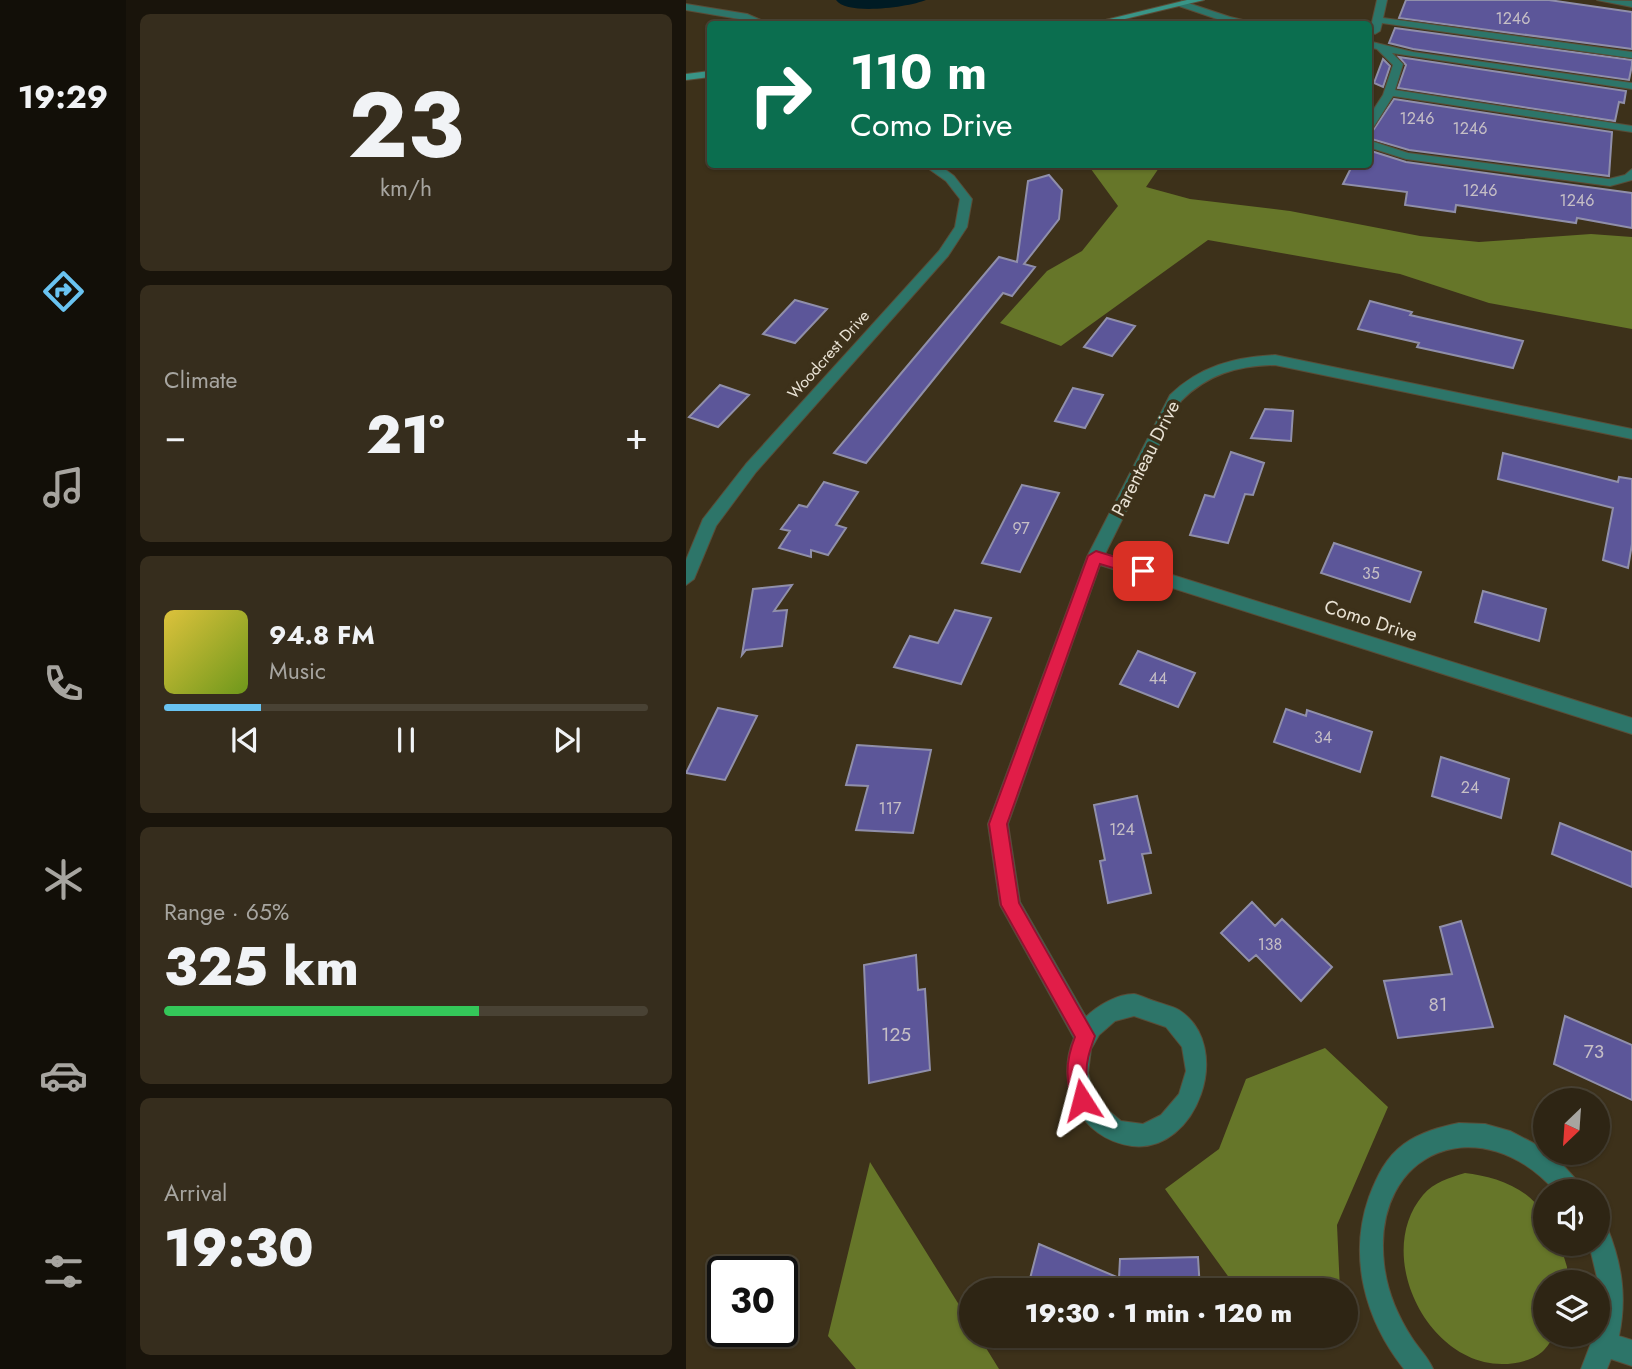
<!DOCTYPE html>
<meta charset="utf-8">
<style>
:root{--surface:#2e2514;--page:#362d1d;--text:#f1f3f6;--muted:#a7a5a0;--line:#494234;--accent:#69c3f1}
body{margin:0;font-family:Jost,sans-serif;background:var(--page);color:var(--text);height:100vh;display:flex;flex-direction:column;font-size:26px;white-space:nowrap}
*{box-sizing:border-box;margin:0}
p{font-size:23px;color:var(--muted)}
.icon{flex:none;width:38px;height:38px;fill:none;stroke:currentColor;stroke-width:2;stroke-linecap:round;stroke-linejoin:round}
.map{position:relative;flex:1;overflow:hidden}
.details{display:flex;flex-direction:column;gap:14px;padding:14px;background:#19140b;width:560px}
.details>*{flex:none}
.hud{position:absolute;left:21px;top:21px;width:665px;height:147px;border-radius:7px;box-shadow:0 2px 5px #0004,0 0 0 2px var(--line);background:#0b6e4f;color:#fff;overflow:hidden}
.needle{width:46px;rotate:205deg}
.tools{position:absolute;left:847px;top:1088px;display:grid;gap:14px}
.tools a{display:grid;place-items:center;width:77px;height:77px;border-radius:50%;background:var(--surface);box-shadow:0 2px 5px #0004,0 0 0 2px var(--line);font-size:35px}
.speed{position:absolute;left:21px;top:1256px;display:flex;gap:14px;font-size:35px;font-weight:700;text-align:center}
.speed>*{display:grid;place-content:center;width:91px;height:91px;border-radius:50%;background:var(--surface);box-shadow:0 2px 5px #0004,0 0 0 2px var(--line);line-height:1}
.speed .limit{border:4px solid #111;border-radius:10px;background:#fff;color:#111}
.pin{position:absolute;display:grid;place-items:center;width:60px;height:60px;color:#fff;margin:-30px;border-radius:14px;box-shadow:0 4px 10px #0006}
.me{position:absolute;width:77px;margin:-38px;rotate:351deg;stroke-linejoin:round;filter:drop-shadow(0 0 5px #0008)}
.turn{display:flex;align-items:center;gap:24px;height:147px;padding:0 28px;font-size:32px}
.turn .icon{width:91px;height:91px;stroke-width:2.5}
.turn b{display:block;font-size:49px;line-height:60px}
.big{font-size:52px;font-weight:800;line-height:1.1}
.details .tile{flex:1;display:flex;flex-direction:column;justify-content:center;gap:10px;min-width:0;padding:0 24px;border-radius:10px;background:var(--page)}
.details .dial{align-items:center;gap:0}
.dial b{font-size:91px;line-height:1}
.song{display:flex;align-items:center;gap:21px}
.cover{width:84px;height:84px;border-radius:10px;background:linear-gradient(135deg,hsl(50 70% 55%),hsl(80 70% 35%))}
.played{height:7px;border-radius:4px;background:linear-gradient(90deg,var(--accent) 20%,var(--line) 20%)}
.keys{display:flex;justify-content:space-around;direction:ltr}
.heat{display:flex;justify-content:space-between;align-items:center;font-size:38px;direction:ltr}
.charge{height:10px;border-radius:5px;background:linear-gradient(90deg,#34c759 65%,var(--line) 0)}
.trip{position:absolute;left:273px;top:1278px;width:399px;height:70px;border-radius:35px;background:var(--surface);box-shadow:0 2px 5px #0004,0 0 0 2px var(--line);font-weight:800;line-height:70px;text-align:center}
main{display:flex;flex:1;min-height:0}
.tabs{display:flex;flex-direction:column;width:126px;justify-content:space-around;align-items:center;background:#120f08;color:var(--muted)}
.tabs .icon{width:49px;height:49px}
.tabs .on{color:var(--accent)}
.tabs b{font-size:32px;color:var(--text)}
.map>svg:first-child{display:block}
.forest{fill:#667629}
.water{fill:#001b24}
.building{fill:#5c5699;stroke:#908faa;stroke-width:2}
.lines{fill:none;stroke-linecap:round;stroke-linejoin:round}
.lane-casing{stroke:#594d38;stroke-width:2}
.street-casing{stroke:#594d38;stroke-width:2}
.secondary-casing{stroke:#594d38;stroke-width:2}
.lane{fill:#2d7569;fill-rule:evenodd}
.street{fill:#2d7569;fill-rule:evenodd}
.secondary{fill:#399587;fill-rule:evenodd}
.route{fill:#e11d48;stroke:#92132f;stroke-width:2}
.labels{text-anchor:middle;stroke-width:7;stroke-linejoin:round;paint-order:stroke}
.number-label{font-size:16px;fill:#c6bfc5}
.far-street-label{font-size:16px;fill:#e9e2d4;stroke:#3d311a}
.street-label{font-size:19px;fill:#e9e2d4;stroke:#3d311a}
.near-number-label{font-size:19px;fill:#c6bfc5}
</style>
<main>
<nav class="tabs">
<b>19:29</b>
<svg class="icon on" aria-label="directions" viewBox="0 0 24 24"><path d="M12 3l9 9-9 9-9-9zM9 14v-3h6M13 9l2 2-2 2"/></svg>
<svg class="icon" aria-label="music" viewBox="0 0 24 24"><path d="M9 18V5l10-2v13"/><circle cx="6" cy="18" r="3"/><circle cx="16" cy="16" r="3"/></svg>
<svg class="icon" aria-label="phone" viewBox="0 0 24 24"><path d="M5 4h4l2 5-3 2q2 4 5 5l2-3 5 2v4C11 20 4 13 5 4z"/></svg>
<svg class="icon" aria-label="climate" viewBox="0 0 24 24"><path d="M12 3v18M4 7l16 10M4 17L20 7"/></svg>
<svg class="icon" aria-label="car" viewBox="0 0 24 24"><path d="M5 17H2v-5l4-1 3-4h7l3 4 3 1v5h-3M9 17h6M6 11h13"/><circle cx="7" cy="17" r="2"/><circle cx="17" cy="17" r="2"/></svg>
<svg class="icon" aria-label="filters" viewBox="0 0 24 24"><path d="M4 7h16M4 17h16"/><circle cx="9" cy="7" r="2"/><circle cx="15" cy="17" r="2"/></svg>
</nav>
<section class="details">
<div class="tile dial"><b>23</b><p>km/h</p></div>
<div class="tile"><p>Climate</p>
<div class="heat"><a>−</a><b class="big">21°</b><a>+</a></div>
</div>
<div class="tile">
<div class="song"><i class="cover"></i><div><b>94.8 FM</b><p>Music</p></div></div>
<div class="played"></div>
<div class="keys"><svg class="icon" aria-label="previous" viewBox="0 0 24 24"><path d="M18 5L8 12l10 7zM5 5v14"/></svg><svg class="icon" aria-label="pause" viewBox="0 0 24 24"><path d="M8 5v14M16 5v14"/></svg><svg class="icon" aria-label="next" viewBox="0 0 24 24"><path d="M6 5l10 7-10 7zM19 5v14"/></svg></div>
</div>
<div class="tile"><p>Range · 65%</p><b class="big">325 km</b><div class="charge"></div></div>
<div class="tile"><p>Arrival</p><b class="big">19:30</b></div>
</section>
<div class="map">
<svg width="946" height="1369" viewBox="0 0 946 1369">
<rect width="100%" height="100%" fill="#3d311a"/>
<path class="forest" d="M402,165H475L460,187L504,199L604,211L734,236L793,242L905,234L946,237V329L803,303L714,274L522,240L375,346L314,323L361,271L396,251L432,206Z
M639,1048L702,1107L651,1225L654,1290H552L479,1189L533,1149L560,1079Z
M184,1162L285,1324V1335H292L313,1369H170L142,1336Z
M779,1173C807,1176 846,1188 858,1217C861,1224 859,1236 859,1244H874L881,1267L882,1283H859V1335H869C865,1340 861,1348 856,1352C845,1361 829,1364 816,1364C741,1364 687,1254 737,1195C748,1182 763,1178 779,1173Z"/>
<path class="water" d="M150,0H240C223,7 161,16 150,0Z"/>
<path class="building" d="M720,0H863L946,12V49L713,18Z
M709,28L946,60V65L943,80L727,49L703,43Z
M713,57L940,91L938,103L933,102L929,121L712,88L720,65Z
M697,59L704,66L697,87L688,83Z
M708,99L926,132L923,176L723,150L682,138Z
M682,150L720,162L946,193V228L891,218L890,223L770,205L769,212L719,205L721,192L657,184L667,164H682Z
M363,175L376,190L373,219L338,264L349,267L326,296L317,293L180,463L148,453L313,257L331,262L342,181Z
M109,300L141,309L109,343L77,334Z
M684,301L726,312L724,315L837,341L827,368L731,347L733,343L672,329Z
M421,318L449,326L426,356L398,347Z
M34,385L63,395L32,427L3,417Z
M387,388L417,395L399,428L369,421Z
M579,409L607,411L605,441L565,438Z
M545,452L578,463L567,495L559,494L542,543L504,535L519,495L528,497Z
M817,453L932,482L933,477L946,479V544L942,568L917,560L927,508L812,479Z
M138,482L172,492L150,525L160,528L142,555L125,550V557L93,548L104,531L95,529L113,505L121,507Z
M336,485L373,493L334,572L296,563Z
M648,543L735,572L724,602L635,573Z
M106,585L88,611L101,610L96,646L60,650L56,655L67,589Z
M797,591L860,609L853,641L789,622Z
M269,610L305,618L275,684L208,667L224,636L252,643Z
M452,651L509,673L492,707L434,684Z
M32,708L71,716L39,780L0,773Z
M600,709L620,716L621,710L686,732L674,772L588,742Z
M171,745L245,750L227,833L170,830L182,786L160,785Z
M755,757L823,779L815,818L746,796Z
M451,796L465,853L456,854L465,893L422,903L414,861L419,860L408,805Z
M874,823L946,852V887L866,854Z
M566,902L589,926L596,919L646,967L615,1001L570,955L563,961L535,933Z
M775,921L807,1027L712,1038L698,981L766,974L754,927Z
M230,955L232,990L239,989L244,1070L183,1083L178,965Z
M879,1016L946,1045V1100L868,1064Z
M353,1244L433,1278L434,1259L512,1257L514,1290H341Z"/>
<g class="lines">
<defs>
<path id="lane" d="M691,0H701L697,18L946,52V58L696,23L694,31L689,34L684,31Z
M911,0L946,1V7Z
M544,17L574,24L541,22L539,20Z
M682,41L727,52L946,83V89L706,53L717,64L709,90L946,126V132L707,96L687,128L682,131V118L697,95L707,65L691,49L682,47Z
M682,140L722,153L923,179L939,175L946,169V180L924,186L720,159L682,147Z"/>
<path id="street" d="M496,1L544,17L549,24H540L537,21L493,6L491,4Z
M0,4L61,14L84,24H72L59,20L0,10Z
M236,164H252L268,176L286,199L281,227L262,256L70,472L30,526L8,579L0,585V560L17,519L60,464L253,251L269,227L274,199L260,181Z
M589,355L946,429V439L589,365C551,366 522,374 495,401L419,554L946,718V734L414,565L322,824L334,902L400,1017C411,1006 431,994 448,994C454,995 462,999 468,1001C476,1004 486,1006 493,1010C549,1046 511,1154 446,1146C394,1139 368,1085 388,1038L314,905L302,824L401,557L484,395C514,366 548,357 589,355ZM448,1016L480,1027L496,1047L500,1071L493,1094L475,1115L457,1124L435,1121L409,1099L402,1073L405,1049L413,1035L429,1021Z
M773,1123L799,1124L824,1131L855,1147L859,1153L876,1164L894,1184L898,1192H870C797,1108 685,1148 698,1264C701,1291 711,1315 726,1338C733,1349 742,1357 747,1369H718C679,1320 662,1257 683,1197C691,1176 700,1157 718,1144C735,1132 754,1127 773,1123Z
M912,1224L921,1227C936,1264 941,1297 933,1336L946,1340V1366L925,1359L921,1369H895L908,1335H912L913,1286L903,1244H912Z"/>
<path id="secondary" d="M501,0H518L418,24H403Z
M24,71V77L0,80V74Z"/>
</defs>
<use href="#lane" class="lane-casing"/>
<use href="#street" class="street-casing"/>
<use href="#secondary" class="secondary-casing"/>
<use href="#lane" class="lane"/>
<use href="#street" class="street"/>
<use href="#secondary" class="secondary"/>
</g>
<path class="route" d="M410,551L462,567L464,571L457,577L414,564L321,824L333,903L409,1036C404,1050 399,1063 401,1078C402,1089 408,1096 403,1107L396,1110L389,1107C379,1082 379,1062 389,1037L315,905L303,824L402,556Z"/>
<g class="labels">
<g class="number-label">
<text x="827" y="24">1246</text>
<text x="731" y="124">1246</text>
<text x="784" y="134">1246</text>
<text x="794" y="196">1246</text>
<text x="891" y="206">1246</text>
<text x="335" y="534">97</text>
<text x="685" y="579">35</text>
<text x="472" y="684">44</text>
<text x="637" y="743">34</text>
<text x="784" y="793">24</text>
<text x="204" y="814">117</text>
<text x="436" y="835">124</text>
<text x="584" y="950">138</text>
</g>
<g class="far-street-label">
<text transform="translate(142 354) rotate(-48)" y="6">Woodcrest Drive</text>
</g>
<g class="street-label">
<text transform="translate(459 458) rotate(-63)" y="7">Parenteau Drive</text>
<text transform="translate(685 620) rotate(18)" y="7">Como Drive</text>
</g>
<g class="near-number-label">
<text x="752" y="1011">81</text>
<text x="210" y="1041">125</text>
<text x="908" y="1058">73</text>
</g>
</g>
</svg>
<div class="tools">
<a><svg class="needle" viewBox="-14 -14 28 28"><path d="M0-13l5 13h-10z" fill="#e53935"/><path d="M0 13l5-13h-10z" fill="#a7a5a0"/></svg></a>
<a><svg class="icon" aria-label="sound" viewBox="0 0 24 24"><path d="M4 9h4l5-4v14l-5-4H4zM17 9q2 3 0 6"/></svg></a>
<a><svg class="icon" aria-label="layers" viewBox="0 0 24 24"><path d="M12 4l9 5-9 5-9-5zM3 14l9 5 9-5"/></svg></a>
</div>
<div class="speed"><div class="limit">30</div></div>
<div class="pin" style="left:457px;top:571px;background:#d93025"><svg class="icon" aria-label="arrive" viewBox="0 0 24 24"><path d="M6 21V4h12l-3 4 3 4H6"/></svg></div>
<svg class="me" style="left:396px;top:1100px" viewBox="-20 -20 40 40"><path d="M0-17L14 15 0 8-14 15z" fill="#e11d48" stroke="#fff" stroke-width="4"/></svg>
<div class="trip">19:30 · 1 min · 120 m</div>
<div class="hud">
<div class="turn"><svg class="icon" aria-label="right" viewBox="0 0 24 24"><path d="M7 20v-9h11M14 6l5 5-5 5"/></svg><div><b>110 m</b>Como Drive</div></div>
</div>
</div>
</main>
